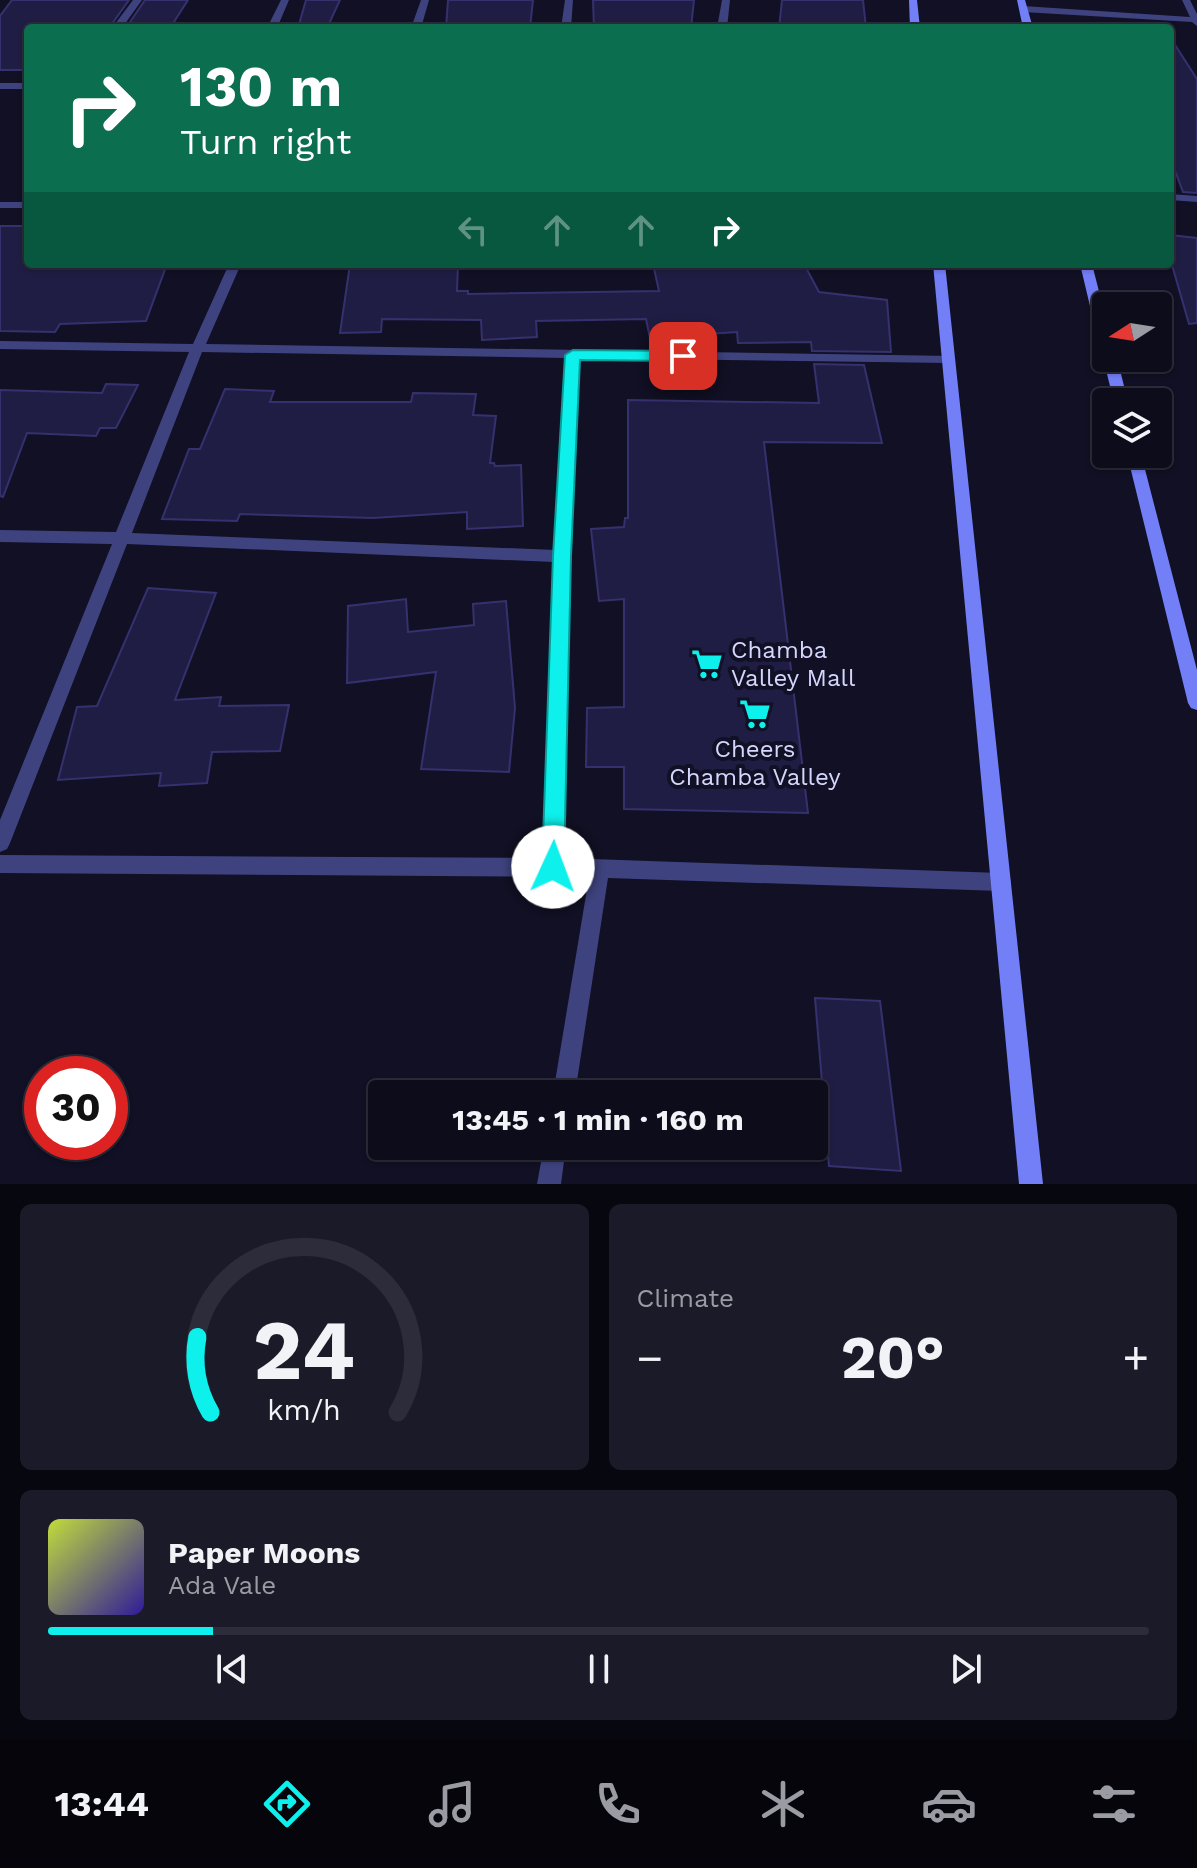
<!DOCTYPE html>
<meta charset="utf-8">
<style>
:root{--surface:#0d0c1b;--page:#1b1a28;--text:#f1f3f6;--muted:#9a9ba3;--line:#2d2c3a;--accent:#0ef0eb}
body{margin:0;font-family:"Work Sans",sans-serif;background:var(--page);color:var(--text);height:100vh;display:flex;flex-direction:column;font-size:30px;white-space:nowrap}
*{box-sizing:border-box;margin:0}
p{font-size:26px;color:var(--muted)}
.icon{flex:none;width:44px;height:44px;fill:none;stroke:currentColor;stroke-width:2;stroke-linecap:round;stroke-linejoin:round}
.map{position:relative;height:1184px;overflow:hidden}
.sheet{display:flex;flex-direction:column;gap:20px;padding:20px;background:#07070f;flex:1}
.sheet>*{flex:none}
.top-card{position:absolute;left:24px;top:24px;width:1150px;height:244px;border-radius:8px;box-shadow:0 2px 6px #0004,0 0 0 2px var(--line);background:#0b6e4f;color:#fff;overflow:hidden}
.needle{width:52px;rotate:258deg}
.controls{position:absolute;left:1092px;top:292px;display:grid;gap:16px}
.controls a{display:grid;place-items:center;width:80px;height:80px;border-radius:8px;background:var(--surface);box-shadow:0 2px 6px #0004,0 0 0 2px var(--line);font-size:40px}
.speed{position:absolute;left:24px;top:1056px;display:flex;gap:16px;font-size:40px;font-weight:700;text-align:center}
.speed>*{display:grid;place-content:center;width:104px;height:104px;border-radius:50%;background:var(--surface);box-shadow:0 2px 6px #0004,0 0 0 2px var(--line);line-height:1}
.speed .limit{border:12px solid #d22;background:#fff;color:#111}
.pin{position:absolute;display:grid;place-items:center;width:68px;height:68px;color:#fff;margin:-34px;border-radius:16px;box-shadow:0 4px 12px #0006}
.me{position:absolute;width:88px;margin:-44px;rotate:2deg;stroke-linejoin:round;filter:drop-shadow(0 0 6px #0008)}
.turn{display:flex;align-items:center;gap:28px;height:168px;padding:0 24px;font-size:36px}
.turn .icon{width:104px;height:104px;stroke-width:2.5}
.turn b{display:block;font-size:56px;line-height:68px}
.lanes{display:flex;align-items:center;height:76px;padding:0 24px;background:#0003;justify-content:center;gap:40px;direction:ltr}
.lanes .off{opacity:.35}
.big{font-size:60px;font-weight:700;line-height:1.1}
.sheet .tile{flex:1;display:flex;flex-direction:column;justify-content:center;gap:12px;min-width:0;padding:0 28px;border-radius:12px;background:var(--page)}
.sheet .dial{align-items:center;gap:0}
.dial svg{height:208px;overflow:visible;fill:none;stroke:var(--line);stroke-width:7;stroke-linecap:round;text-anchor:middle}
.dial text{fill:var(--text);stroke:none}
.song{display:flex;align-items:center;gap:24px}
.cover{width:96px;height:96px;border-radius:12px;background:linear-gradient(135deg,hsl(70 70% 55%),hsl(250 70% 35%))}
.played{height:8px;border-radius:4px;background:linear-gradient(90deg,var(--accent) 15%,var(--line) 15%)}
.keys{display:flex;justify-content:space-around;direction:ltr}
.heat{display:flex;justify-content:space-between;align-items:center;font-size:44px;direction:ltr}
.sheet .tiles{flex:1;display:grid;gap:20px;grid-template-columns:1fr 1fr}
.tile:last-child{grid-column:span 2}
.trip{position:absolute;left:368px;top:1080px;width:460px;height:80px;border-radius:8px;background:var(--surface);box-shadow:0 2px 6px #0004,0 0 0 2px var(--line);font-weight:700;line-height:80px;text-align:center}
.menu{display:flex;height:128px;justify-content:space-around;align-items:center;background:#05050b;color:var(--muted)}
.menu .icon{width:56px;height:56px}
.menu .active{color:var(--accent)}
.menu b{font-size:36px;color:var(--text)}
.map>svg:first-child{display:block}
.building{fill:#201d44;stroke:#35316e;stroke-width:2}
.lines{fill:none;stroke-linecap:round;stroke-linejoin:round}
.minor{fill:#3e4380;fill-rule:evenodd}
.secondary{fill:#727ff7;fill-rule:evenodd}
.route{fill:#0ef0eb;stroke:#099c99;stroke-width:2}
.labels{text-anchor:middle;stroke-width:8;stroke-linejoin:round;paint-order:stroke}
.poi-label{font-size:24px;fill:#d5d6fd;stroke:#111024;text-anchor:start}
</style>
<div class="map">
<svg width="1197" height="1184" viewBox="0 0 1197 1184">
<rect width="100%" height="100%" fill="#111024"/>
<path class="building" d="M12,0H129L109,28H28V70H0V16Z
M145,0H188L170,28H126Z
M306,0H340L327,28H298Z
M448,0H533L530,28H446Z
M593,0H694L691,28H594Z
M782,0H863L866,28H779Z
M1170,37L1197,79V193L1183,192L1170,157Z
M0,226H28V264H167L146,321L60,324L55,332L0,331Z
M1170,235L1197,238V323L1189,324L1170,258Z
M350,264H458L457,291H468V294L659,291L653,264H804L819,292L887,300L891,352L812,351L811,342L738,343L737,332L650,338L646,319L536,321L537,337L482,340L481,320L382,319L381,332L340,333Z
M814,364L864,365L882,443L764,442L808,813L624,809V767H586L587,708L624,707V599L599,601L591,529L624,527L625,518H628V400L819,403Z
M106,384L138,385L116,428H100L96,436L27,433L3,497L0,496V390L102,393Z
M225,389L274,391L270,402H411L413,393L476,394L473,415L496,416L490,463H494L495,466L521,465L523,526L467,529V512L373,518L240,514L237,521L162,519L189,449H200Z
M148,588L216,593L175,700L221,697L219,706L289,705L280,751L212,752L207,783L159,786L161,773L58,780L77,707L97,706Z
M406,599L408,632L474,625L473,604L506,601L515,708L509,772L421,769L436,672L347,683L348,606Z
M815,998L880,1001L901,1171L829,1166Z"/>
<g class="lines">
<path class="minor" d="M133,0H142L122,28H112Z
M281,0H289L277,28H267Z
M421,0H429L421,28H411Z
M565,0H573L571,28H561Z
M722,0H730L727,28H717Z
M1182,0H1190L1197,14V26L1192,22L1023,12L1019,9L1023,6L1190,17Z
M0,83H28V89H0Z
M1170,194L1197,196V202L1170,200Z
M0,202H28V208H0Z
M229,264H241L206,344L953,356L955,359L948,363L579,358L570,556L563,858L1001,873L1008,875L1011,882L1008,889L1001,891L608,878L575,1094H553L589,877L0,873V855L544,858L554,562L127,544L10,843L7,849L0,852V820L112,544L0,542V530L116,532L189,352L0,349V341L193,344ZM202,352L566,358L555,550L132,533Z
M544,1146H566L561,1184H537Z"/>
<path class="secondary" d="M909,0H917L920,28H910Z
M1017,0H1025L1033,28H1023Z
M933,264H945L1043,1184H1019Z
M1080,264H1092L1106,319V348L1099,344Z
M1106,355V358H1117L1128,402H1114L1103,358Z
M1127,454H1141L1197,670V710L1191,708L1188,703Z"/>
</g>
<path class="route" d="M573,350L683,351L690,356L683,361L580,360L571,556L564,867L561,874L553,877L545,874L542,867L553,556L565,355Z"/>
<defs>
<symbol id="supermarket-bare" viewBox="-9 -9 18 18"><path d="M-6-5.5h2.5l.6 2H6L4.5 2H-2.5L-4.4-4H-6ZM-1.5 3.2a1.3 1.3 0 1 0 .1 0ZM3 3.2a1.3 1.3 0 1 0 .1 0Z" fill="#0ef0eb" stroke="#111024" stroke-width="2.5" paint-order="stroke"/></symbol>
</defs>
<g fill-rule="evenodd">
<use href="#supermarket-bare" x="685" y="642" width="44" height="44"/>
<use href="#supermarket-bare" x="733" y="692" width="44" height="44"/>
</g>
<g class="labels">
<g class="poi-label">
<text x="731" y="658">Chamba<tspan x="731" dy="28">Valley Mall</tspan></text>
<text x="755" y="757" text-anchor="middle">Cheers<tspan x="755" dy="28">Chamba Valley</tspan></text>
</g>
</g>
</svg>
<div class="controls">
<a><svg class="needle" viewBox="-14 -14 28 28"><path d="M0-13l5 13h-10z" fill="#e53935"/><path d="M0 13l5-13h-10z" fill="#9a9ba3"/></svg></a>
<a><svg class="icon" aria-label="layers" viewBox="0 0 24 24"><path d="M12 4l9 5-9 5-9-5zM3 14l9 5 9-5"/></svg></a>
</div>
<div class="speed"><div class="limit">30</div></div>
<div class="pin" style="left:683px;top:356px;background:#d93025"><svg class="icon" aria-label="arrive" viewBox="0 0 24 24"><path d="M6 21V4h12l-3 4 3 4H6"/></svg></div>
<svg class="me" style="left:553px;top:867px" viewBox="-20 -20 40 40"><circle r="19" fill="#fff"/><path d="M0-13L10 11 0 6-10 11z" fill="#0ef0eb"/></svg>
<div class="trip">13:45 · 1 min · 160 m</div>
<div class="top-card">
<div class="turn"><svg class="icon" aria-label="right" viewBox="0 0 24 24"><path d="M7 20v-9h11M14 6l5 5-5 5"/></svg><div><b>130 m</b>Turn right</div></div>
<div class="lanes"><svg class="icon off" aria-label="left" viewBox="0 0 24 24"><path d="M17 20v-9H6M10 6l-5 5 5 5"/></svg><svg class="icon off" aria-label="ahead" viewBox="0 0 24 24"><path d="M12 20V5M6 11l6-6 6 6"/></svg><svg class="icon off" aria-label="ahead" viewBox="0 0 24 24"><path d="M12 20V5M6 11l6-6 6 6"/></svg><svg class="icon" aria-label="right" viewBox="0 0 24 24"><path d="M7 20v-9h11M14 6l5 5-5 5"/></svg></div>
</div>
</div>
<section class="sheet">
<div class="tiles">
<div class="tile dial"><svg viewBox="0 0 100 80">
<path d="M14 69A42 42 0 1 1 86 69"/>
<path d="M14 69A42 42 0 0 1 9 40" stroke="#0ef0eb"/>
<text x="50" y="56" font-size="32" font-weight="700">24</text>
<text x="50" y="72" font-size="11">km/h</text>
</svg></div>
<div class="tile"><p>Climate</p>
<div class="heat"><a>−</a><b class="big">20°</b><a>+</a></div>
</div>
<div class="tile">
<div class="song"><i class="cover"></i><div><b>Paper Moons</b><p>Ada Vale</p></div></div>
<div class="played"></div>
<div class="keys"><svg class="icon" aria-label="previous" viewBox="0 0 24 24"><path d="M18 5L8 12l10 7zM5 5v14"/></svg><svg class="icon" aria-label="pause" viewBox="0 0 24 24"><path d="M8 5v14M16 5v14"/></svg><svg class="icon" aria-label="next" viewBox="0 0 24 24"><path d="M6 5l10 7-10 7zM19 5v14"/></svg></div>
</div>
</div>
</section>
<nav class="menu">
<b>13:44</b>
<svg class="icon active" aria-label="directions" viewBox="0 0 24 24"><path d="M12 3l9 9-9 9-9-9zM9 14v-3h6M13 9l2 2-2 2"/></svg>
<svg class="icon" aria-label="music" viewBox="0 0 24 24"><path d="M9 18V5l10-2v13"/><circle cx="6" cy="18" r="3"/><circle cx="16" cy="16" r="3"/></svg>
<svg class="icon" aria-label="phone" viewBox="0 0 24 24"><path d="M5 4h4l2 5-3 2q2 4 5 5l2-3 5 2v4C11 20 4 13 5 4z"/></svg>
<svg class="icon" aria-label="climate" viewBox="0 0 24 24"><path d="M12 3v18M4 7l16 10M4 17L20 7"/></svg>
<svg class="icon" aria-label="car" viewBox="0 0 24 24"><path d="M5 17H2v-5l4-1 3-4h7l3 4 3 1v5h-3M9 17h6M6 11h13"/><circle cx="7" cy="17" r="2"/><circle cx="17" cy="17" r="2"/></svg>
<svg class="icon" aria-label="filters" viewBox="0 0 24 24"><path d="M4 7h16M4 17h16"/><circle cx="9" cy="7" r="2"/><circle cx="15" cy="17" r="2"/></svg>
</nav>
